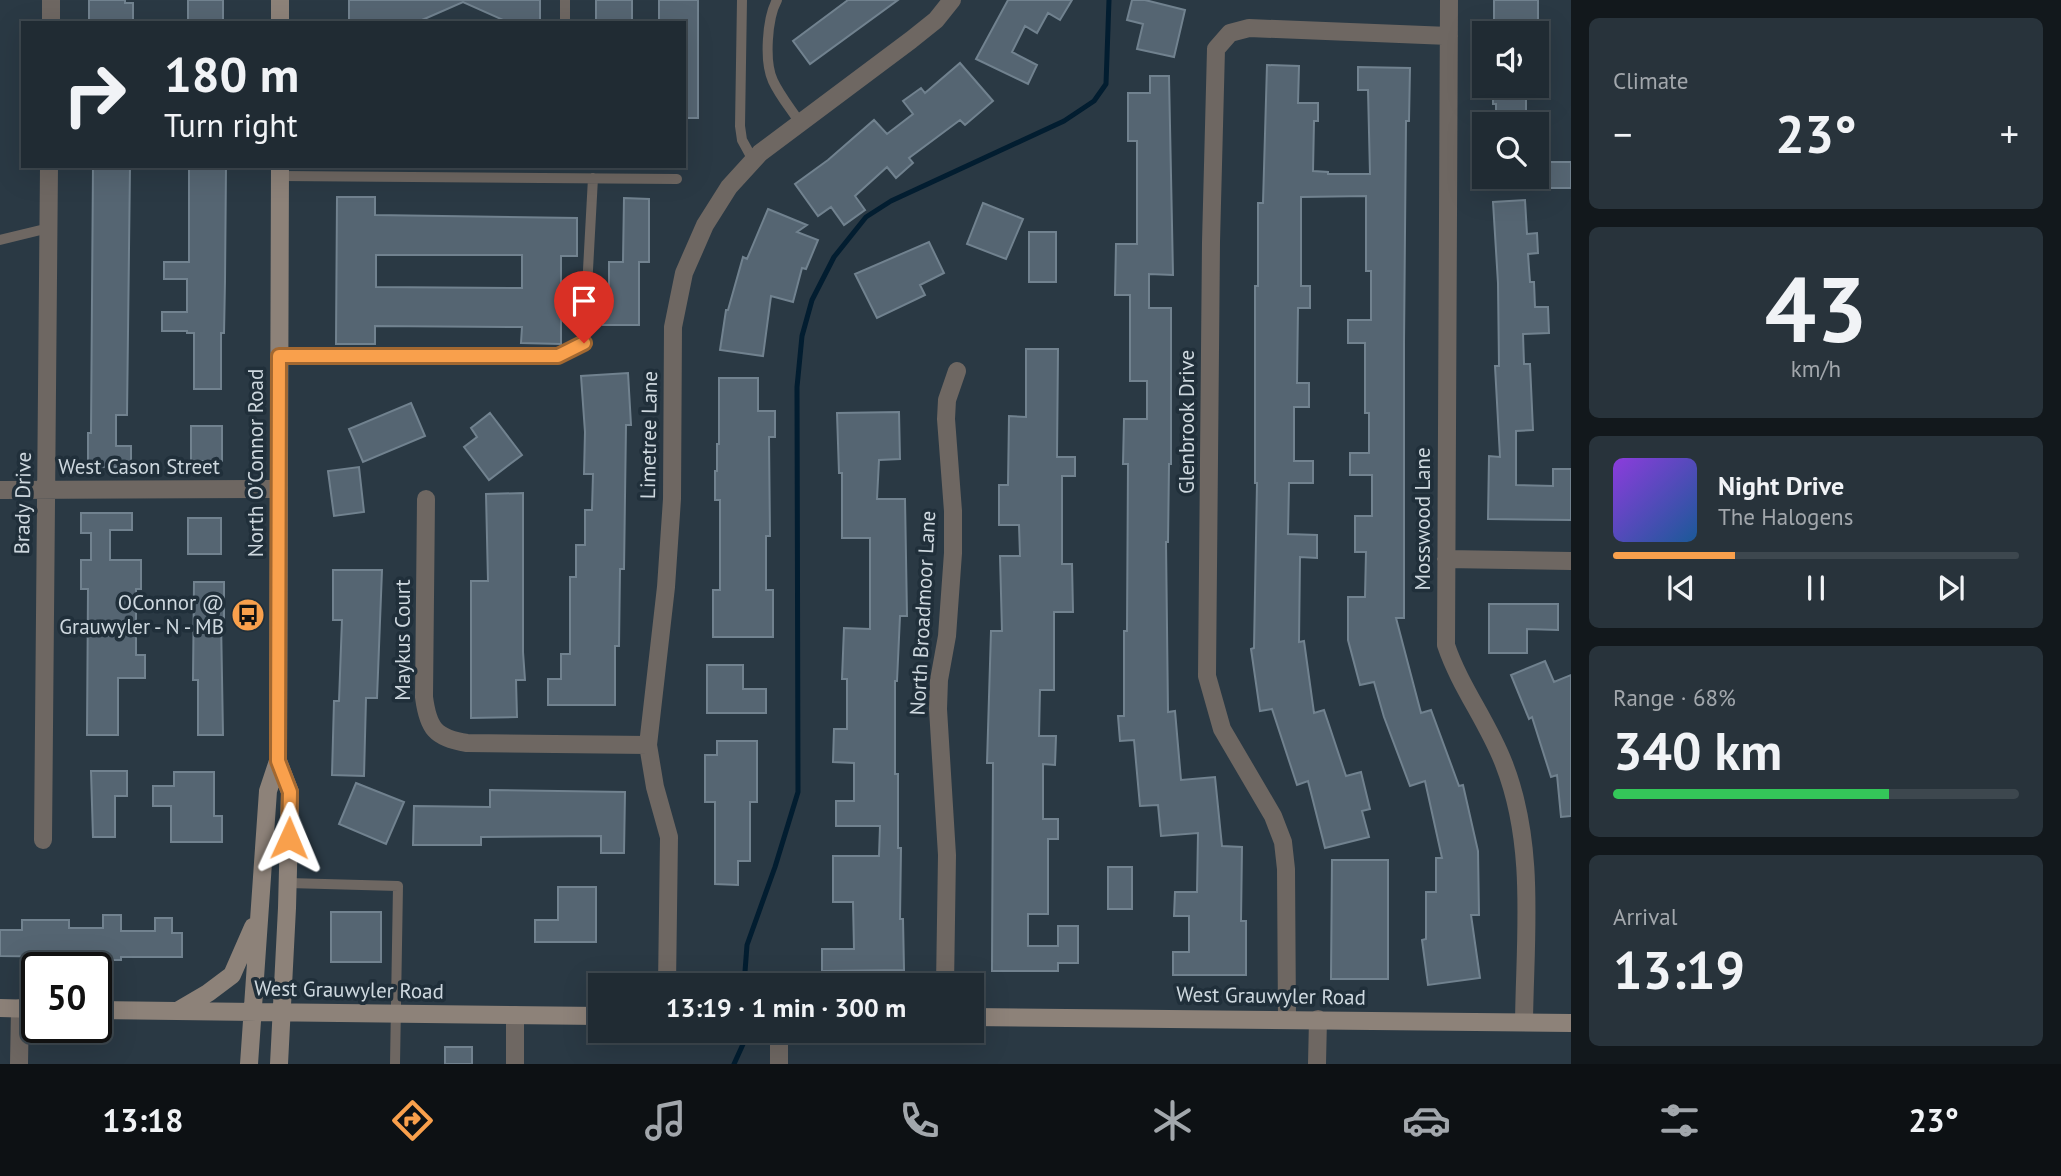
<!DOCTYPE html>
<meta charset="utf-8">
<style>
:root{--surface:#202b33;--page:#28333b;--text:#f1f3f6;--muted:#a2a7ac;--line:#3d474e;--accent:#f9a04c}
body{margin:0;font-family:"PT Sans",sans-serif;background:var(--page);color:var(--text);height:100vh;display:flex;flex-direction:column;font-size:26px;white-space:nowrap}
*{box-sizing:border-box;margin:0}
p{font-size:23px;color:var(--muted)}
.icon{flex:none;width:38px;height:38px;fill:none;stroke:currentColor;stroke-width:2;stroke-linecap:round;stroke-linejoin:round}
.map{position:relative;flex:1;overflow:hidden}
.side{display:flex;flex-direction:column;gap:18px;padding:18px;background:#12181c;width:490px}
.side>*{flex:none}
.hud{position:absolute;left:21px;top:21px;width:665px;height:147px;border-radius:0px;box-shadow:0 7px 28px #0002,0 0 0 2px var(--line);background:#202b33;color:var(--text);overflow:hidden}
.buttons{position:absolute;left:1472px;top:21px;display:grid;gap:14px}
.buttons a{display:grid;place-items:center;width:77px;height:77px;border-radius:0px;background:var(--surface);box-shadow:0 7px 28px #0002,0 0 0 2px var(--line);font-size:35px}
.speed{position:absolute;left:21px;top:952px;display:flex;gap:14px;font-size:35px;font-weight:700;text-align:center}
.speed>*{display:grid;place-content:center;width:91px;height:91px;border-radius:50%;background:var(--surface);box-shadow:0 7px 28px #0002,0 0 0 2px var(--line);line-height:1}
.speed .limit{border:4px solid #111;border-radius:10px;background:#fff;color:#111}
.pin{position:absolute;display:grid;place-items:center;width:60px;height:60px;color:#fff;margin:-72px -30px;border-radius:50% 50% 50% 0;rotate:-45deg;box-shadow:0 0 7px #0007}
.pin .icon{rotate:45deg}
.me{position:absolute;width:77px;margin:-38px;rotate:1deg;stroke-linejoin:round;filter:drop-shadow(0 0 5px #0008)}
.turn{display:flex;align-items:center;gap:24px;height:147px;padding:0 28px;font-size:32px}
.turn .icon{width:91px;height:91px;stroke-width:2.5}
.turn b{display:block;font-size:49px;line-height:60px}
.big{font-size:52px;font-weight:600;line-height:1.1}
.side .card{flex:1;display:flex;flex-direction:column;justify-content:center;gap:10px;min-width:0;padding:0 24px;border-radius:10px;background:var(--page)}
.side .dial{align-items:center;gap:0}
.dial b{font-size:91px;line-height:1}
.song{display:flex;align-items:center;gap:21px}
.cover{width:84px;height:84px;border-radius:10px;background:linear-gradient(135deg,hsl(270 70% 55%),hsl(210 70% 35%))}
.played{height:7px;border-radius:4px;background:linear-gradient(90deg,var(--accent) 30%,var(--line) 30%)}
.keys{display:flex;justify-content:space-around;direction:ltr}
.heat{display:flex;justify-content:space-between;align-items:center;font-size:38px;direction:ltr}
.charge{height:10px;border-radius:5px;background:linear-gradient(90deg,#34c759 68%,var(--line) 0)}
.trip{position:absolute;left:588px;top:973px;width:396px;height:70px;border-radius:0px;background:var(--surface);box-shadow:0 7px 28px #0002,0 0 0 2px var(--line);font-weight:600;line-height:70px;text-align:center}
.dock{display:flex;height:112px;justify-content:space-around;align-items:center;background:#0d1114;color:var(--muted)}
.dock .icon{width:49px;height:49px}
.dock .current{color:var(--accent)}
.dock b{font-size:32px;color:var(--text)}
main{display:flex;flex:1;min-height:0}
.map>svg:first-child{display:block}
.lines{fill:none;stroke-linecap:round;stroke-linejoin:round}
.stream{stroke:#021d30;stroke-width:5}
.building{fill:#556572;stroke:#71828f;stroke-width:2;fill-rule:evenodd}
.lane{stroke:#6e6762;stroke-width:10}
.street{stroke:#6e6762;stroke-width:18}
.secondary{stroke:#8d8279;stroke-width:18}
.route-casing{stroke:#a26831;stroke-width:18}
.route{stroke:#f9a04c;stroke-width:12}
.labels{text-anchor:middle;stroke-width:7;stroke-linejoin:round;paint-order:stroke}
.street-label{font-size:21px;fill:#ced8df;stroke:#202f3a}
.poi-label{font-size:21px;fill:#ced8df;stroke:#202f3a;text-anchor:end}
</style>
<main>
<div class="map">
<svg width="1571" height="1064" viewBox="0 0 1571 1064">
<rect width="100%" height="100%" fill="#2a3944"/>
<g class="lines">
<path class="stream" d="M744,985L747,945L775,867L798,792L797,387L802,336L812,300L834,257L866,217L891,201L1064,121L1094,101L1106,84L1109,0
M734,1064L744,1042"/>
</g>
<path class="building" d="M89,0H125V3H133V23H89Z
M188,0H223V23H188Z
M349,0H540V23H510L463,2L422,20V23H349Z
M596,0H632V23H596Z
M659,0H698V118H684V23H659Z
M848,0H898L810,64L793,41Z
M1008,0H1072L1060,20L1048,13L1037,33L1025,26L1012,52L1037,65L1028,84L976,59Z
M1132,0H1145L1185,10L1174,57L1137,49L1143,24L1127,20Z
M1494,0H1538V29H1494Z
M960,63L993,101L965,125L960,120L909,158L913,163L896,178L887,167L855,196L865,210L844,225L831,207L818,216L795,184L828,160L874,120L887,134L913,114L903,101L921,88L925,93Z
M1267,65L1299,66L1298,103H1318V121H1314L1313,171L1328,172V174H1370L1368,90H1358V67L1410,68L1409,121H1406L1404,343V618H1396L1421,713L1431,710L1459,786L1463,785L1478,851L1479,915H1471L1480,978L1428,985L1422,940L1426,939V892H1436V858H1442L1425,781L1410,786L1384,717L1374,682L1360,685L1348,640V597H1365L1366,552H1355V516H1372V475H1350V453H1369V413H1365V343H1348V320H1371V271H1366V196L1301,197V286H1310V308H1298L1297,383H1309V407H1294V461H1313V483H1289L1288,534L1317,535V558L1300,557L1299,642L1304,641L1314,713L1324,710L1346,776L1361,772L1370,809L1362,811L1369,837L1325,848L1308,781L1297,785L1272,709L1260,711L1251,649L1254,648L1257,483H1255V286H1258V203H1263Z
M1150,76H1169L1173,275L1149,274V308H1171V464H1169L1168,542H1166L1168,712L1175,711L1181,780L1215,777L1222,846L1242,847L1241,921H1246V975H1173V952H1189V916H1174L1175,892H1197L1198,833L1161,836L1158,805L1140,806L1134,740L1120,741L1118,716H1124V631H1127L1128,464H1123L1124,419H1147V381H1130V295H1115L1116,244H1137V141H1128V93H1150Z
M1493,86H1526V124H1496V104H1493Z
M1547,162H1571V188H1547Z
M93,166H130L127,415H116V446H131V467H88V433H91Z
M189,166H226L225,281L224,333H221V389H194V333H187V331H162V312H187V279H164V262H189Z
M337,197H375V215L577,218V256H561V344L521,343L522,327L375,326V344H336ZM376,255H522V288L376,287Z
M624,198L649,199V262H639V325H603V291H609V262H623Z
M1525,200L1527,234L1537,233L1538,253L1528,254L1530,282H1534L1535,307H1548L1549,333L1523,334L1524,364H1530L1533,430L1516,431V485L1553,486V469H1571V520L1488,519L1489,456L1500,457L1495,366H1499L1498,283L1493,202Z
M983,203L1023,219L1006,259L967,244Z
M768,209L807,225L797,232L818,240L806,269L802,268L793,302L771,296L763,356L720,350L726,310H728L743,257L747,259Z
M1029,232H1056V282H1029Z
M929,242L944,273L920,285L925,295L877,318L855,274Z
M1026,349H1058L1057,457H1075V476H1062V564H1072L1073,612H1054V690H1040L1039,736H1056L1055,765L1043,764V819H1058V839H1048V914H1028V946H1058V926H1078V963H1058V971H992L993,763H987L991,631H1002L1000,556H1020L1019,525H999V485H1008L1009,416L1026,417Z
M628,373L631,425H626L624,569H620L619,646H615V705H548V679H561V654H570V577H576V545H585V510H592L593,474H584L585,432L581,376Z
M719,378H758V411H775V437H769L770,536H766V590H773V637H713V590H720V500H715V471H717V444H719Z
M411,403L425,436L363,462L349,429Z
M899,412L900,459L879,460L877,499H905L907,616H900L897,681H895V774H898V848H901L900,919H903L904,970L822,971V949H854L853,902H833V856H879L880,826H836V801H854V763L833,762L834,729H847V679H842L844,628L870,629V538H842V473H839L837,413Z
M490,413L522,455L489,480L464,447L477,437L471,428Z
M191,426H222V461H191Z
M359,467L364,512L334,516L328,471Z
M523,493V652L525,680H516L517,717L471,718V581H488L486,494Z
M81,513H132V530H110V560H141V589H136V655H145V678H118V735H87L88,589H81V560H91V533H81Z
M188,518H221V554H188Z
M333,570H382L377,698H366L364,776L332,775L334,701H339L342,620H333Z
M194,582H224V620H221L223,735H198V680H193Z
M1489,604H1558V630L1527,629V653H1489Z
M1545,661L1554,682L1571,675V816L1561,817L1557,775L1551,777L1532,717L1529,719L1511,675Z
M707,665H743V689H766V713H707Z
M717,741H757V802H750V861H738V885L715,884V802H705V755H717Z
M91,771H127V796H115V837H93Z
M174,772H214V816H222V842H171V806H153V786H174Z
M356,783L404,802L386,844L339,824Z
M490,790L625,792L624,853H601V836L481,837V845H413L414,806L490,807Z
M1332,860H1388V979H1331Z
M1108,867H1132V909H1108Z
M558,887H596V942H535V920H558Z
M331,912H381V962H331Z
M103,915H121V931H155V918H172V933H182V957H121V960H74V957L0,956V930H22V920H69V928H103Z
M445,1047H472V1064H445Z"/>
<g class="lines">
<path class="lane" d="M742,0L740,126L742,140L753,160
M777,0C767,18 764,62 773,81C780,96 791,109 800,123
M565,23V0
M280,176L677,179
M0,240L49,228
M279,356H558L584,343L593,178
M288,883L398,886L395,1064"/>
<path class="street" d="M1449,0L1446,645C1460,687 1488,722 1504,764C1536,846 1525,936 1524,1022
M51,23V0
M0,490L279,489
M426,499L424,697C428,728 435,738 467,743L648,745
M1446,559L1571,561
M43,840L49,166
M667,985L669,837L655,787L648,745L666,587L672,499L673,327L684,273L705,225L729,187L760,153L911,40L936,20L952,0
M945,985L947,855L938,709L939,680L947,636L953,553V511L946,419L947,400L957,371
M1287,1018L1286,869L1283,842L1273,816L1222,729L1207,676L1211,242L1216,49L1230,33L1249,28L1449,36
M19,1064L20,1008
M515,1064V1015
M779,1064V1031
M1317,1064L1318,1019"/>
<path class="secondary" d="M280,23V0
M278,761L290,792L287,908L279,1064
M0,1008L37,1009
M96,1010L600,1016
M179,1010L208,993L232,975L253,927
M971,1017L1571,1023
M249,1064L268,791L278,761L280,166"/>
</g>
<g class="lines">
<defs>
<path id="route" d="M289,838L290,792L278,761L279,356H558L584,343"/>
</defs>
<use href="#route" class="route-casing"/>
<use href="#route" class="route"/>
</g>
<defs>
<symbol id="bus-disc" viewBox="-11 -11 22 22"><circle r="9.5" fill="#f9a04c" stroke="#202f3a"/><path d="M-5-6H5V4H4V6H2V4H-2V6H-4V4H-5ZM-3.5-4V0h7V-4ZM-3.5 1.2v1.5H-2V1.2ZM2 1.2v1.5H3.5V1.2Z" fill="#111"/></symbol>
</defs>
<g fill-rule="evenodd">
<use href="#bus-disc" x="229" y="596" width="38" height="38"/>
</g>
<g class="labels">
<g class="street-label">
<text transform="translate(1187 422) rotate(-90)" y="7">Glenbrook Drive</text>
<text transform="translate(649 435) rotate(-89)" y="7">Limetree Lane</text>
<text transform="translate(256 463) rotate(-90)" y="7">North O'Connor Road</text>
<text x="139" y="474">West Cason Street</text>
<text transform="translate(23 503) rotate(-89)" y="7">Brady Drive</text>
<text transform="translate(1423 519) rotate(-90)" y="7">Mosswood Lane</text>
<text transform="translate(923 613) rotate(-87)" y="7">North Broadmoor Lane</text>
<text transform="translate(403 640) rotate(-90)" y="7">Maykus Court</text>
<text transform="translate(349 990) rotate(1)" y="7">West Grauwyler Road</text>
<text transform="translate(1271 996) rotate(1)" y="7">West Grauwyler Road</text>
</g>
<g class="poi-label">
<text x="224" y="610">OConnor @<tspan x="224" dy="24">Grauwyler - N - MB</tspan></text>
</g>
</g>
</svg>
<div class="buttons">
<a><svg class="icon" aria-label="sound" viewBox="0 0 24 24"><path d="M4 9h4l5-4v14l-5-4H4zM17 9q2 3 0 6"/></svg></a>
<a><svg class="icon" aria-label="search" viewBox="0 0 24 24"><circle cx="10" cy="10" r="6"/><path d="M15 15l6 6"/></svg></a>
</div>
<div class="speed"><div class="limit">50</div></div>
<div class="pin" style="left:584px;top:343px;background:#d93025"><svg class="icon" aria-label="arrive" viewBox="0 0 24 24"><path d="M6 21V4h12l-3 4 3 4H6"/></svg></div>
<svg class="me" style="left:289px;top:838px" viewBox="-20 -20 40 40"><path d="M0-17L14 15 0 8-14 15z" fill="#f9a04c" stroke="#fff" stroke-width="4"/></svg>
<div class="trip">13:19 · 1 min · 300 m</div>
<div class="hud">
<div class="turn"><svg class="icon" aria-label="right" viewBox="0 0 24 24"><path d="M7 20v-9h11M14 6l5 5-5 5"/></svg><div><b>180 m</b>Turn right</div></div>
</div>
</div>
<section class="side">
<div class="card"><p>Climate</p>
<div class="heat"><a>−</a><b class="big">23°</b><a>+</a></div>
</div>
<div class="card dial"><b>43</b><p>km/h</p></div>
<div class="card">
<div class="song"><i class="cover"></i><div><b>Night Drive</b><p>The Halogens</p></div></div>
<div class="played"></div>
<div class="keys"><svg class="icon" aria-label="previous" viewBox="0 0 24 24"><path d="M18 5L8 12l10 7zM5 5v14"/></svg><svg class="icon" aria-label="pause" viewBox="0 0 24 24"><path d="M8 5v14M16 5v14"/></svg><svg class="icon" aria-label="next" viewBox="0 0 24 24"><path d="M6 5l10 7-10 7zM19 5v14"/></svg></div>
</div>
<div class="card"><p>Range · 68%</p><b class="big">340 km</b><div class="charge"></div></div>
<div class="card"><p>Arrival</p><b class="big">13:19</b></div>
</section>
</main>
<nav class="dock">
<b>13:18</b>
<svg class="icon current" aria-label="directions" viewBox="0 0 24 24"><path d="M12 3l9 9-9 9-9-9zM9 14v-3h6M13 9l2 2-2 2"/></svg>
<svg class="icon" aria-label="music" viewBox="0 0 24 24"><path d="M9 18V5l10-2v13"/><circle cx="6" cy="18" r="3"/><circle cx="16" cy="16" r="3"/></svg>
<svg class="icon" aria-label="phone" viewBox="0 0 24 24"><path d="M5 4h4l2 5-3 2q2 4 5 5l2-3 5 2v4C11 20 4 13 5 4z"/></svg>
<svg class="icon" aria-label="climate" viewBox="0 0 24 24"><path d="M12 3v18M4 7l16 10M4 17L20 7"/></svg>
<svg class="icon" aria-label="car" viewBox="0 0 24 24"><path d="M5 17H2v-5l4-1 3-4h7l3 4 3 1v5h-3M9 17h6M6 11h13"/><circle cx="7" cy="17" r="2"/><circle cx="17" cy="17" r="2"/></svg>
<svg class="icon" aria-label="filters" viewBox="0 0 24 24"><path d="M4 7h16M4 17h16"/><circle cx="9" cy="7" r="2"/><circle cx="15" cy="17" r="2"/></svg>
<b>23°</b>
</nav>
